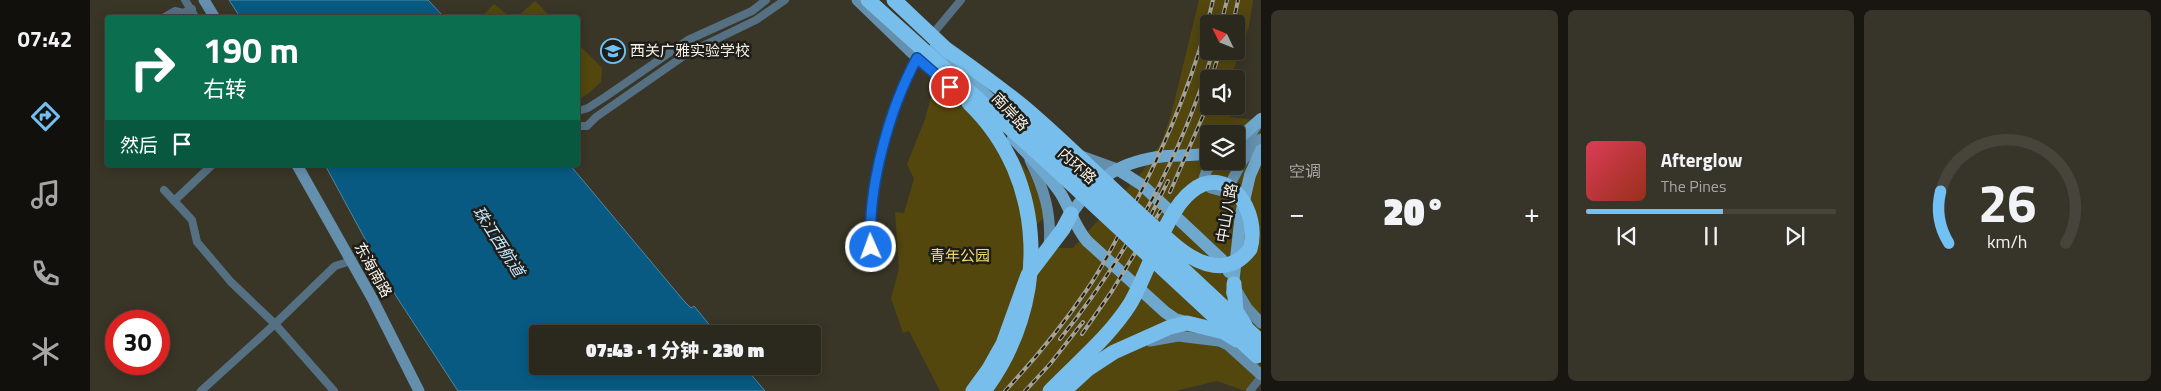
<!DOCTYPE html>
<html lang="zh">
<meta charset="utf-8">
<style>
:root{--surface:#2b281d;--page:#37342a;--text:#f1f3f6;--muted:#a6a6a4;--line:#47443b;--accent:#71c1f5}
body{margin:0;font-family:"Titillium Web","Noto Sans SC",sans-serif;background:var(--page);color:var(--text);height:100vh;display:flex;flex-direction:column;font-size:19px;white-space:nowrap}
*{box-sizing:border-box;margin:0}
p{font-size:16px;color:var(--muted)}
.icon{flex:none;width:28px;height:28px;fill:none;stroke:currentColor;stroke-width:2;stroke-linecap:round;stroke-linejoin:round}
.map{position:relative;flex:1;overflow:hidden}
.drawer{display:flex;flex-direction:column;gap:10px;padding:10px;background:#181610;width:900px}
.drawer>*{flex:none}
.banner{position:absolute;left:15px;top:15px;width:475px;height:152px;border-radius:5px;box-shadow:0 2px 12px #0003,0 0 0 1px var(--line);background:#0b6e4f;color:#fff;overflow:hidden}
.needle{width:32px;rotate:313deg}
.tools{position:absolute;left:1110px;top:15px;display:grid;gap:10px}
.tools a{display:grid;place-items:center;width:45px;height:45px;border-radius:5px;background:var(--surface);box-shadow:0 2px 12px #0003,0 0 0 1px var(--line);font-size:25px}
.speed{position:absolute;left:15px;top:310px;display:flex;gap:10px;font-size:25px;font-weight:700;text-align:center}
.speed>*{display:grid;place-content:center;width:65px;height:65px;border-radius:50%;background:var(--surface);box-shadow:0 2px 12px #0003,0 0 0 1px var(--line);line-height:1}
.speed .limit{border:8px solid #d22;background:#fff;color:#111}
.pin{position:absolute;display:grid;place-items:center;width:42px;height:42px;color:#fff;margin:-21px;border:2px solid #fff;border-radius:50%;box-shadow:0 1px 5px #0007}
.me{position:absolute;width:55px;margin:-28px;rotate:358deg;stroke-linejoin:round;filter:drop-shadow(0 0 4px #0008)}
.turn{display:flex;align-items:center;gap:18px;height:105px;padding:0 15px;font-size:22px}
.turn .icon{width:65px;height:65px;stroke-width:2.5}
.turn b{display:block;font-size:35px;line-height:42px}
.then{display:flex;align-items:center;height:48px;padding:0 15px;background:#0003;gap:10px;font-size:19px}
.big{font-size:38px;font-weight:800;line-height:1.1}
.drawer .widget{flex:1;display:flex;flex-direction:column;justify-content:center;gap:8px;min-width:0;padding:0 18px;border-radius:8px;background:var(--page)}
.drawer .dial{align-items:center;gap:0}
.dial svg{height:130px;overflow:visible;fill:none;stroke:var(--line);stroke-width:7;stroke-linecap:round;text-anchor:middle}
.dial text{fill:var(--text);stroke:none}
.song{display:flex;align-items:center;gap:15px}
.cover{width:60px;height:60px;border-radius:8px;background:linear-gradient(135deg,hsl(350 70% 55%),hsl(10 70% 35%))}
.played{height:5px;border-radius:2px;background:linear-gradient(90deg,var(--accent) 55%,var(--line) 55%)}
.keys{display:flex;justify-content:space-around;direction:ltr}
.heat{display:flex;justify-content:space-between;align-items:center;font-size:28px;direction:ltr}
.drawer .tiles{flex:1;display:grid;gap:10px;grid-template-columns:repeat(3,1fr)}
.trip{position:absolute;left:439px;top:325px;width:292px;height:50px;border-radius:5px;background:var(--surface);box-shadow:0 2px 12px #0003,0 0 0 1px var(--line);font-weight:800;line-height:50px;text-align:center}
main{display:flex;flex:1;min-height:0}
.menu{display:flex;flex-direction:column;width:90px;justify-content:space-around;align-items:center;background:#11100c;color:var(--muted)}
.menu .icon{width:35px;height:35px}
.menu .active{color:var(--accent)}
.menu b{font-size:22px;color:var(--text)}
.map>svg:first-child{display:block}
.green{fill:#53470e;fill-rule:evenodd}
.water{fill:#085a83;stroke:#4f88a2}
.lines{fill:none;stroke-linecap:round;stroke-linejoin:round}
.street{stroke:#547082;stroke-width:8}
.secondary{stroke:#648fad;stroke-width:11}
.primary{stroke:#6fa8ce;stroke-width:12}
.highway{stroke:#78beec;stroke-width:15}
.rail-casing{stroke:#a5a397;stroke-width:4}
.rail{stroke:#1f1d17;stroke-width:2;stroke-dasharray:5.5;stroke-linecap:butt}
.highway-bridge{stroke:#78beec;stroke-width:15}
.route-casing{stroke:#114b97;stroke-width:12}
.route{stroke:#1a73e8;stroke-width:9}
.labels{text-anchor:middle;stroke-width:5;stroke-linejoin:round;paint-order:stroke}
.poi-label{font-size:15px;fill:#f4f2e9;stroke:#1f1d17;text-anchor:start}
.street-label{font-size:15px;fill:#f4f2e9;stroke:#1f1d17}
.park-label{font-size:15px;fill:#f2db74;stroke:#1f1d17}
.water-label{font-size:16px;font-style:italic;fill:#c0e4fd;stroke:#1f1d17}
</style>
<main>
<nav class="menu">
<b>07:42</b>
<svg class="icon active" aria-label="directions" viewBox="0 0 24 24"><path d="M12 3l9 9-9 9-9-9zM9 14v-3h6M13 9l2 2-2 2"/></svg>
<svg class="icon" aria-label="music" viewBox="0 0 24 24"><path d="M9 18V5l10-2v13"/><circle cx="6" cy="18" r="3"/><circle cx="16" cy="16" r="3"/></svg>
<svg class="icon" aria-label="phone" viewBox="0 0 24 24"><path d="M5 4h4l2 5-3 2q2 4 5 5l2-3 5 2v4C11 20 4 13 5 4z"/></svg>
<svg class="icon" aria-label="climate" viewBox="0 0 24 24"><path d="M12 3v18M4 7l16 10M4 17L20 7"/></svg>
</nav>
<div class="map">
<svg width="1171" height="391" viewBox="0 0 1171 391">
<rect width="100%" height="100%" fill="#393627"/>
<path class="green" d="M1109,0H1163L1159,26L1140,79H1119V106H1140V117L1171,121V374L1155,391L1127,381L1085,391H850L819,331L813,333L801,298L809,269L805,212L814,213L824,179L817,164L835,119L844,86L848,81L905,133L940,174L956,216L946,225V248H983L1052,172L1072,141L1082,111ZM1119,24H1146V51H1119ZM1119,134H1146V161H1119Z
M445,1L461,17H427Z
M404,4L420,17H398L394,14Z
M488,44L512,68L511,82L499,93L488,100Z"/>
<path class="water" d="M139,0H338L354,17H150Z
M235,165H480L594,301L601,308L604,306L627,334H448V366H654L675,391H368L306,296Z"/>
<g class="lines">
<path class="street" d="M95,0L106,18
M73,18L85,11L93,13L102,9
M846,30L871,0
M488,111L498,108L515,97L598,40L662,11L676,0
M488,126H497L506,117L598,53L666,20L695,0
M74,190L102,220L107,242L141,282L185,324L244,391
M84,201L122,165
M782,267C781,254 779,241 780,228C780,177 803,102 827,58
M111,391L185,324L245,266L261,261
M1160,391L1171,377"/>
<path class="secondary" d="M114,0L125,18
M767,0L827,58L885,108
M1146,151L1157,141L1166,126
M991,156L1027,169
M940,160C954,189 962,214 959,247
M1127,161L1117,169L1114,179L1121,188L1132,191L1139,186L1153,160L1171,139
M207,165L282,298L329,391
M1147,291L1157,308L1171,323
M1123,338L1138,345L1171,375
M1060,341L1088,336L1129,341"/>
<path class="primary" d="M845,48L935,131
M923,138C939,156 957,173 971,194C980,209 985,227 997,241L1075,312L1085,319L1099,323
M1146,141L1171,119
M1027,169L1052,185L1132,260L1139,272
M981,214C1007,177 1030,161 1076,156C1090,155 1105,156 1119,153
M1142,293L1151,214L1160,175L1171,150"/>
<path class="highway" d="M1144,284L1146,311L1155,325
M883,391L899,369L913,344L938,275L973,229L981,214
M974,391L998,369L1024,352L1080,327L1097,323L1134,332L1147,340"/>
<defs>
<path id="rail" d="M1131,24L1137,0
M1143,24L1148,0
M1121,79L1130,51
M1080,192L1119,102
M1061,215L1078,181
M992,334L1022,291L1071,210
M970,339C1038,255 1092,155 1123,51
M915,391C945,359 972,326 996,291C1013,267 1026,240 1039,215C1075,147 1106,75 1123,0
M935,391L960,364L993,322"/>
</defs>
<use href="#rail" class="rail-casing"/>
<use href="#rail" class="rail"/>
<path class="highway-bridge" d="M778,0L961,165L1167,356
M804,0L859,52
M852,46C880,66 908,86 935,108C987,152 1034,203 1087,247C1109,265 1139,277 1160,249C1171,212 1138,162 1102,191C1076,210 1058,274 1040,304C1019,337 987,363 960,391
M879,103C959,180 959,305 894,391
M928,115L1171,342"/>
</g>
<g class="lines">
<defs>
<path id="route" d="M781,247C777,189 799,109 827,58L860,87"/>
</defs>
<use href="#route" class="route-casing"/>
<use href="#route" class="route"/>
</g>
<defs>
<symbol id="school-ring" viewBox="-11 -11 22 22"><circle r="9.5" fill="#1f1d17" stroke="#71c1f5" stroke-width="1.5"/><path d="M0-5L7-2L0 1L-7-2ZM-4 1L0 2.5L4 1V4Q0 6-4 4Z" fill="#71c1f5"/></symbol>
</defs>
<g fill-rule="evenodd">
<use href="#school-ring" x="509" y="37" width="28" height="28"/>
</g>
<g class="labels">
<g class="poi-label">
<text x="540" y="56">西关广雅实验学校</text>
</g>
<g class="street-label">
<text transform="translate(920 112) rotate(47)" y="5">南岸路</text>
<text transform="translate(987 166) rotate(42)" y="5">内环路</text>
<text transform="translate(1137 213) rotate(-80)" y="5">中山八路</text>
<text transform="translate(283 270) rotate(61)" y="5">东海南路</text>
</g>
<g class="park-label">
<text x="870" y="261">青年公园</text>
</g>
<g class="water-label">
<text transform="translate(409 241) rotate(57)" y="6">珠江西航道</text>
</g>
</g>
</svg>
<div class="tools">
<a><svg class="needle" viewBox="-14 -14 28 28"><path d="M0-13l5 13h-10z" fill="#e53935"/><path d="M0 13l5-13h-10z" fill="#a6a6a4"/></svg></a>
<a><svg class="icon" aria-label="sound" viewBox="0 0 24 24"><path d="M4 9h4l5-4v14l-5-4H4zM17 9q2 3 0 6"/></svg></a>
<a><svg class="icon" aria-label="layers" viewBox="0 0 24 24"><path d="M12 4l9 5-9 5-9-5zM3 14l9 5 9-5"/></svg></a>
</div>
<div class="speed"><div class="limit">30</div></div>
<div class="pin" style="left:860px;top:87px;background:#d93025"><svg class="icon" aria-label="arrive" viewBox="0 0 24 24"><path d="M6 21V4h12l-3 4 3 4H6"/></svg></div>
<svg class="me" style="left:781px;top:247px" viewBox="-20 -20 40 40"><circle r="17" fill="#1a73e8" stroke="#fff" stroke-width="3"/><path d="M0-11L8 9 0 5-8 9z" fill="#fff"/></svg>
<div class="trip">07:43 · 1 分钟 · 230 m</div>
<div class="banner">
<div class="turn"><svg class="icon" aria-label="right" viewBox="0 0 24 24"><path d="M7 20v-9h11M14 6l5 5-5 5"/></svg><div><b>190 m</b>右转</div></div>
<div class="then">然后<svg class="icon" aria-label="arrive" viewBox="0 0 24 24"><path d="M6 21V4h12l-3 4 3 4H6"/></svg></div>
</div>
</div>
<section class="drawer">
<div class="tiles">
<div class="widget"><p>空调</p>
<div class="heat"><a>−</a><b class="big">20°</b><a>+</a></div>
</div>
<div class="widget">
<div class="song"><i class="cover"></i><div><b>Afterglow</b><p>The Pines</p></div></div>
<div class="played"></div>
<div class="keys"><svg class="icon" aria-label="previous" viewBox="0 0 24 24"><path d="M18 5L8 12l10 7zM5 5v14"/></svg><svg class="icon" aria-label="pause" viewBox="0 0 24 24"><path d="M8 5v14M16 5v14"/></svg><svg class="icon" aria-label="next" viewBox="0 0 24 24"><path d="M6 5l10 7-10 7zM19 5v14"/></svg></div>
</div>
<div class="widget dial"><svg viewBox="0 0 100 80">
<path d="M14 69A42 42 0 1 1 86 69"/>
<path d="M14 69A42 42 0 0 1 9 37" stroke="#71c1f5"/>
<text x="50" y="56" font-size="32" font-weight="700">26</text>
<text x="50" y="72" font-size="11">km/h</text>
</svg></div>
</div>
</section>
</main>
